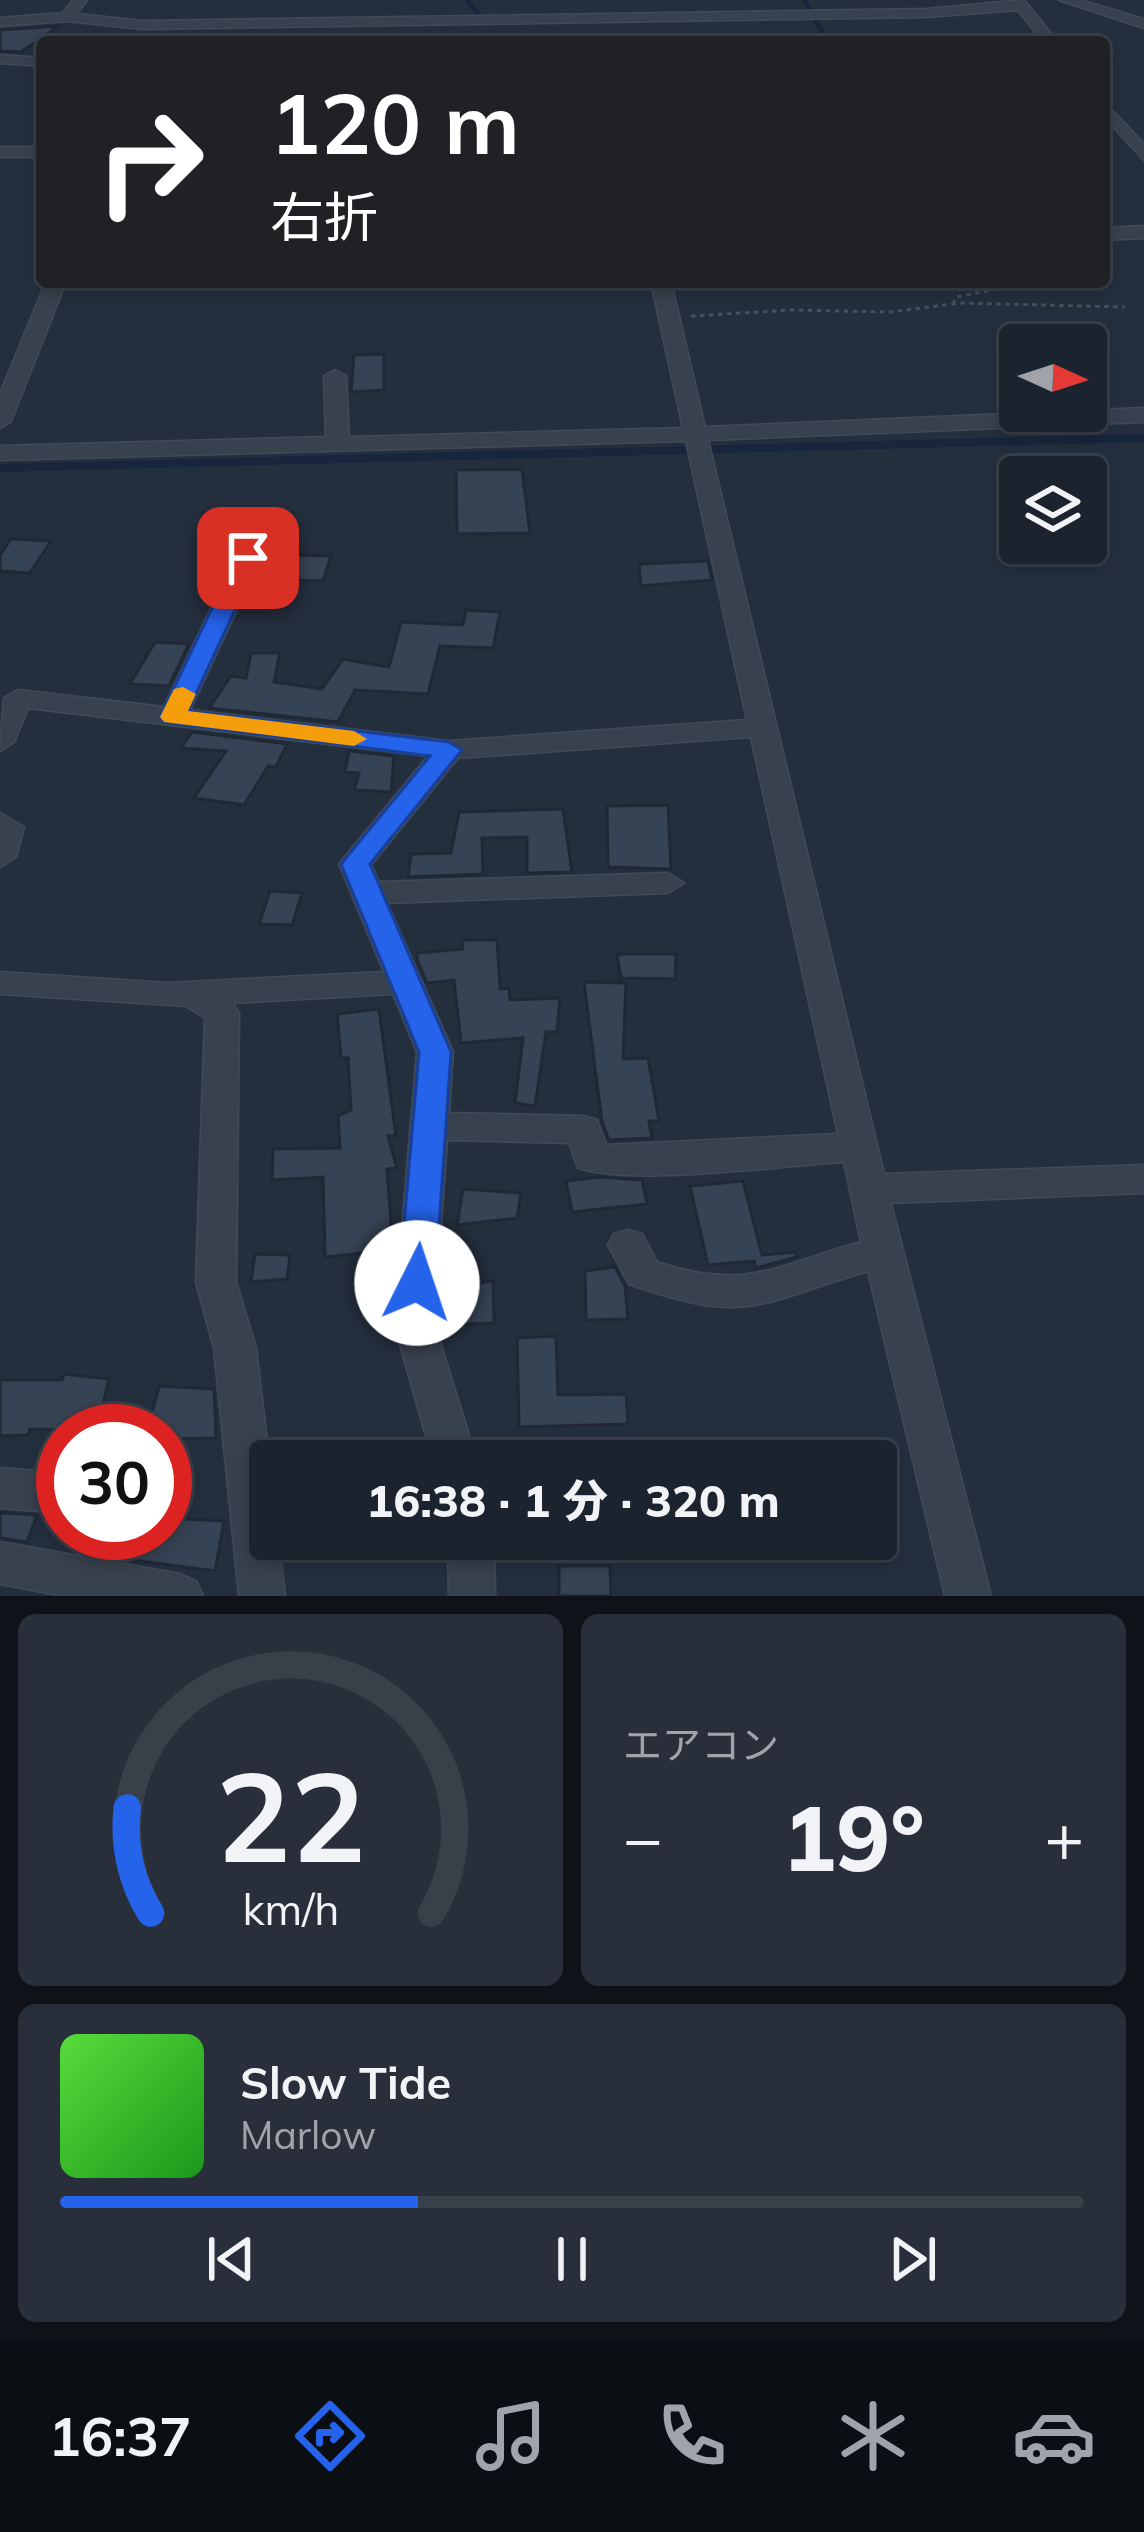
<!DOCTYPE html>
<html lang="ja">
<meta charset="utf-8">
<style>
:root{--surface:#1b232e;--page:#282f3a;--text:#f1f3f6;--muted:#a0a4aa;--line:#39404a;--accent:#2563eb}
body{margin:0;font-family:Mulish,"Noto Sans JP",sans-serif;background:var(--page);color:var(--text);height:100vh;display:flex;flex-direction:column;font-size:45px;white-space:nowrap}
*{box-sizing:border-box;margin:0}
p{font-size:39px;color:var(--muted)}
.icon{flex:none;width:66px;height:66px;fill:none;stroke:currentColor;stroke-width:2;stroke-linecap:round;stroke-linejoin:round}
.map{position:relative;height:1596px;overflow:hidden}
.side{display:flex;flex-direction:column;gap:18px;padding:18px;background:#0f1319;flex:1}
.side>*{flex:none}
.top-card{position:absolute;left:36px;top:36px;width:1074px;height:252px;border-radius:12px;box-shadow:0 6px 18px #0003,0 0 0 3px var(--line);background:#202124;color:#fff;overflow:hidden}
.needle{width:78px;rotate:93deg}
.tools{position:absolute;left:999px;top:324px;display:grid;gap:24px}
.tools a{display:grid;place-items:center;width:108px;height:108px;border-radius:12px;background:var(--surface);box-shadow:0 6px 18px #0003,0 0 0 3px var(--line);font-size:60px}
.speed{position:absolute;left:36px;top:1404px;display:flex;gap:24px;font-size:60px;font-weight:700;text-align:center}
.speed>*{display:grid;place-content:center;width:156px;height:156px;border-radius:50%;background:var(--surface);box-shadow:0 6px 18px #0003,0 0 0 3px var(--line);line-height:1}
.speed .limit{border:18px solid #d22;background:#fff;color:#111}
.pin{position:absolute;display:grid;place-items:center;width:102px;height:102px;color:#fff;margin:-51px;border-radius:24px;box-shadow:0 6px 18px #0006}
.me{position:absolute;width:132px;margin:-66px;rotate:4deg;stroke-linejoin:round;filter:drop-shadow(0 0 9px #0008)}
.turn{display:flex;align-items:center;gap:42px;height:252px;padding:0 36px;font-size:54px}
.turn .icon{width:156px;height:156px;stroke-width:2.5}
.turn b{display:block;font-size:84px;line-height:102px}
.big{font-size:90px;font-weight:800;line-height:1.1}
.side .tile{flex:1;display:flex;flex-direction:column;justify-content:center;gap:18px;min-width:0;padding:0 42px;border-radius:18px;background:var(--page)}
.side .dial{align-items:center;gap:0}
.dial svg{height:312px;overflow:visible;fill:none;stroke:var(--line);stroke-width:7;stroke-linecap:round;text-anchor:middle}
.dial text{fill:var(--text);stroke:none}
.song{display:flex;align-items:center;gap:36px}
.cover{width:144px;height:144px;border-radius:18px;background:linear-gradient(135deg,hsl(110 70% 55%),hsl(120 70% 35%))}
.played{height:12px;border-radius:6px;background:linear-gradient(90deg,var(--accent) 35%,var(--line) 35%)}
.keys{display:flex;justify-content:space-around;direction:ltr}
.heat{display:flex;justify-content:space-between;align-items:center;font-size:66px;direction:ltr}
.side .tiles{flex:1;display:grid;gap:18px;grid-template-columns:1fr 1fr}
.tile:last-child{grid-column:span 2}
.trip{position:absolute;left:249px;top:1440px;width:648px;height:120px;border-radius:12px;background:var(--surface);box-shadow:0 6px 18px #0003,0 0 0 3px var(--line);font-weight:800;line-height:120px;text-align:center}
.tabs{display:flex;height:192px;justify-content:space-around;align-items:center;background:#0b0e12;color:var(--muted)}
.tabs .icon{width:84px;height:84px}
.tabs .active{color:var(--accent)}
.tabs b{font-size:54px;color:var(--text)}
.map>svg:first-child{display:block}
.lines{fill:none;stroke-linecap:round;stroke-linejoin:round}
.stream-far1{stroke:#17263c;stroke-width:4.5}
.stream{stroke:#17263c;stroke-width:8}
.building{fill:#364354;stroke:#1f2835;stroke-width:3}
.minor-casing{stroke:#414a57;stroke-width:3}
.path{stroke:#3f5557;stroke-width:3;stroke-dasharray:4.5 4.5;stroke-linecap:butt}
.minor{fill:#38414e;fill-rule:evenodd}
.route{fill:#2563eb;stroke:#184099;stroke-width:3}
.slow{fill:#f59e0b}
</style>
<div class="map">
<svg width="1144" height="1596" viewBox="0 0 1144 1596">
<rect width="100%" height="100%" fill="#242f3e"/>
<g class="lines">
<path class="stream-far1" d="M467,0L479,15
M804,0L828,42"/>
<path class="stream" d="M0,468L1144,438"/>
</g>
<path class="building" d="M59,26L21,52L0,51V30Z
M384,354V390L351,392L354,355Z
M522,469L530,533L457,534L456,470Z
M11,539L51,541L30,573L0,571V555Z
M293,555L331,556L323,581L284,580Z
M708,561L712,580L641,586L639,564Z
M466,610L500,612L493,648L440,646L428,694L355,690L338,722L209,708L231,676L246,678L251,653H280L274,682L322,689L343,659L389,667L401,622L463,625Z
M155,642L189,644L169,686L130,684Z
M192,732L287,744L276,767L268,766L244,805L194,798L226,751L181,748Z
M349,751L394,756L391,792L354,790L359,773L345,772Z
M668,805L671,869L608,867L607,806Z
M563,809L572,872L527,873V837L482,838L483,874L408,877L411,854L451,853L459,812Z
M270,891L302,893L292,925L259,924Z
M463,940H497L500,989L509,988L510,1000L560,998L557,1032H546L535,1106L515,1103L523,1038L461,1043L454,980L427,983L418,962L417,953L462,949Z
M617,954H676L675,979L621,978Z
M584,982L626,983L623,1059L648,1058L659,1121H649L652,1138L609,1140L602,1122Z
M379,1009L396,1136H388L397,1168L387,1169L393,1250L325,1257L323,1177L272,1180L273,1149L340,1148L338,1116L351,1110L348,1058H341L337,1014Z
M601,1177L642,1180L647,1204L572,1212L566,1181Z
M743,1181L762,1255L795,1252L797,1257L756,1268L754,1261L708,1265L690,1186Z
M463,1189L521,1193L517,1218L457,1225Z
M255,1254L290,1255L287,1279L251,1282Z
M615,1267L625,1286L628,1319L586,1320L585,1271Z
M493,1281L494,1323L441,1325L443,1287Z
M556,1336L558,1395L626,1394L628,1424L519,1427L517,1338Z
M64,1374L109,1379L97,1431L30,1429L28,1435L0,1436V1380H62Z
M159,1386L214,1389L216,1438L165,1439V1431H147Z
M0,1513L37,1515L27,1542L0,1538Z
M165,1518L224,1521L215,1571L110,1557L114,1533H165Z
M559,1566H610L611,1596H559Z"/>
<g class="lines">
<defs>
<path id="minor" d="M73,0H87L77,14L143,21L926,9L1024,0L1058,42H1043L1018,10L926,17L143,29L67,21L0,26V18L63,13Z
M1059,0H1080L1144,19V28Z
M0,55L42,58V66L0,63Z
M1104,102L1144,144V160L1104,117Z
M0,147H42V157H0Z
M1144,226V238L1104,240V228Z
M46,282H66L11,421L0,428V394Z
M651,282H671L705,427L1144,408V422L708,440L884,1174L1144,1165V1193L891,1203L991,1596H945L868,1271C755,1304 749,1326 629,1284L608,1245L614,1234L628,1230L642,1234L657,1262C747,1292 777,1265 861,1242L844,1162C778,1166 635,1186 578,1168L569,1143L447,1140L434,1323L477,1461H433L394,1323L417,1052L393,994L232,1003L239,1013L236,1282L256,1348L270,1468V1539H278L285,1596H239L214,1348L196,1282L205,1018L186,1006L0,994V972L168,983L384,972L339,864L428,756L28,708L14,742L0,751L4,698L18,690L164,707L235,558L248,550L261,558L190,710L449,741L747,720L686,441L0,460V446L326,437L324,376L335,370L346,376L349,437L683,428ZM751,737L838,1134L606,1145L597,1120L584,1116L449,1113L453,1052L387,903L668,893L684,883L668,873L379,882L371,865L458,758Z
M0,813L24,827L16,857L0,867Z
M0,1468L63,1473V1513L0,1508Z
M448,1539H494L495,1596H449Z
M0,1542L180,1574L196,1581L203,1596H64L0,1584Z"/>
</defs>
<use href="#minor" class="minor-casing"/>
<path class="path" d="M953,304L956,297L1003,288
M691,316L791,310L891,312L959,303L1125,307"/>
<use href="#minor" class="minor"/>
</g>
<path class="route" d="M248,551L259,558L188,711L449,742L462,750L370,864L451,1052L435,1283L430,1293L417,1298L404,1293L399,1283L419,1052L341,864L430,756L164,722L160,717L236,558Z"/>
<path class="slow" d="M183,687L196,694L188,711L354,731L367,739L354,746L164,722L160,717L174,689Z"/>
</svg>
<div class="tools">
<a><svg class="needle" viewBox="-14 -14 28 28"><path d="M0-13l5 13h-10z" fill="#e53935"/><path d="M0 13l5-13h-10z" fill="#a0a4aa"/></svg></a>
<a><svg class="icon" aria-label="layers" viewBox="0 0 24 24"><path d="M12 4l9 5-9 5-9-5zM3 14l9 5 9-5"/></svg></a>
</div>
<div class="speed"><div class="limit">30</div></div>
<div class="pin" style="left:248px;top:558px;background:#d93025"><svg class="icon" aria-label="arrive" viewBox="0 0 24 24"><path d="M6 21V4h12l-3 4 3 4H6"/></svg></div>
<svg class="me" style="left:417px;top:1283px" viewBox="-20 -20 40 40"><circle r="19" fill="#fff"/><path d="M0-13L10 11 0 6-10 11z" fill="#2563eb"/></svg>
<div class="trip">16:38 · 1 分 · 320 m</div>
<div class="top-card">
<div class="turn"><svg class="icon" aria-label="right" viewBox="0 0 24 24"><path d="M7 20v-9h11M14 6l5 5-5 5"/></svg><div><b>120 m</b>右折</div></div>
</div>
</div>
<section class="side">
<div class="tiles">
<div class="tile dial"><svg viewBox="0 0 100 80">
<path d="M14 69A42 42 0 1 1 86 69"/>
<path d="M14 69A42 42 0 0 1 8 42" stroke="#2563eb"/>
<text x="50" y="56" font-size="32" font-weight="700">22</text>
<text x="50" y="72" font-size="11">km/h</text>
</svg></div>
<div class="tile"><p>エアコン</p>
<div class="heat"><a>−</a><b class="big">19°</b><a>+</a></div>
</div>
<div class="tile">
<div class="song"><i class="cover"></i><div><b>Slow Tide</b><p>Marlow</p></div></div>
<div class="played"></div>
<div class="keys"><svg class="icon" aria-label="previous" viewBox="0 0 24 24"><path d="M18 5L8 12l10 7zM5 5v14"/></svg><svg class="icon" aria-label="pause" viewBox="0 0 24 24"><path d="M8 5v14M16 5v14"/></svg><svg class="icon" aria-label="next" viewBox="0 0 24 24"><path d="M6 5l10 7-10 7zM19 5v14"/></svg></div>
</div>
</div>
</section>
<nav class="tabs">
<b>16:37</b>
<svg class="icon active" aria-label="directions" viewBox="0 0 24 24"><path d="M12 3l9 9-9 9-9-9zM9 14v-3h6M13 9l2 2-2 2"/></svg>
<svg class="icon" aria-label="music" viewBox="0 0 24 24"><path d="M9 18V5l10-2v13"/><circle cx="6" cy="18" r="3"/><circle cx="16" cy="16" r="3"/></svg>
<svg class="icon" aria-label="phone" viewBox="0 0 24 24"><path d="M5 4h4l2 5-3 2q2 4 5 5l2-3 5 2v4C11 20 4 13 5 4z"/></svg>
<svg class="icon" aria-label="climate" viewBox="0 0 24 24"><path d="M12 3v18M4 7l16 10M4 17L20 7"/></svg>
<svg class="icon" aria-label="car" viewBox="0 0 24 24"><path d="M5 17H2v-5l4-1 3-4h7l3 4 3 1v5h-3M9 17h6M6 11h13"/><circle cx="7" cy="17" r="2"/><circle cx="17" cy="17" r="2"/></svg>
</nav>
